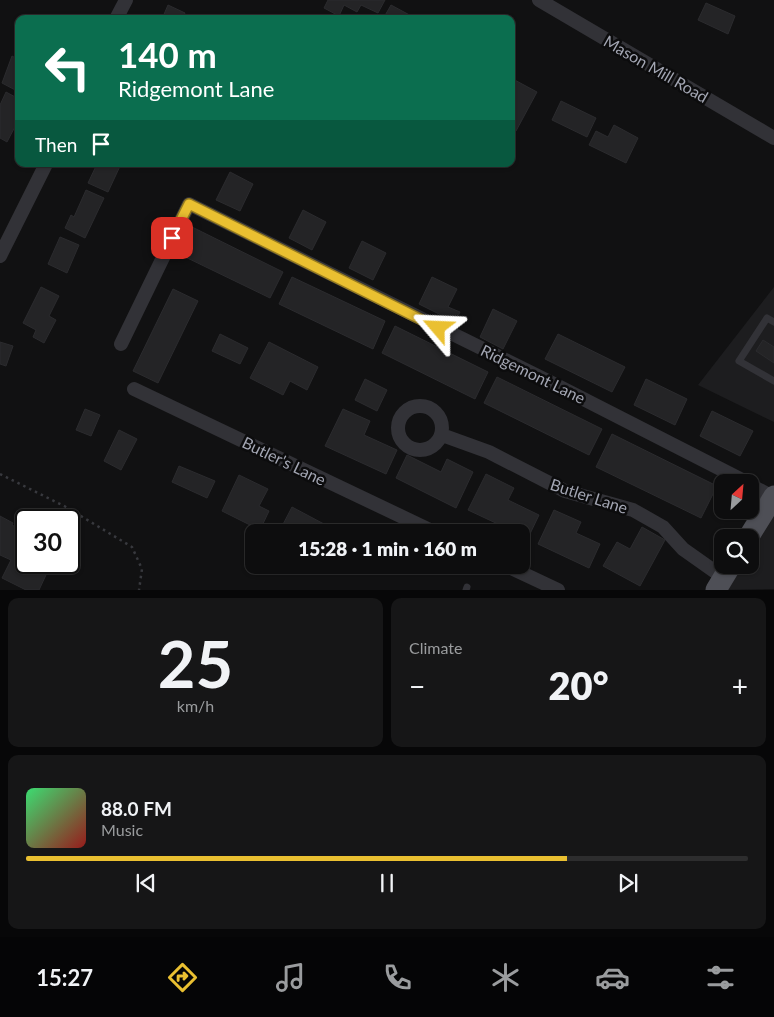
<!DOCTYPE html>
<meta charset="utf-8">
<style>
:root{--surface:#0d0d0e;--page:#161617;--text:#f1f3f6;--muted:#9a9c9e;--line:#2d2d2e;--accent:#eac031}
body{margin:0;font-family:Lato,sans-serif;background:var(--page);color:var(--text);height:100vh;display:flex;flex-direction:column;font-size:19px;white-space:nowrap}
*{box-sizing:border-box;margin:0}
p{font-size:16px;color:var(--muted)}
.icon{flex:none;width:28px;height:28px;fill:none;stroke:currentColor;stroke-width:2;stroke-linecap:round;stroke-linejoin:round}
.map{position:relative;height:590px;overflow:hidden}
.sheet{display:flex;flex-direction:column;gap:8px;padding:8px;background:#070708;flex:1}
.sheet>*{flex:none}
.top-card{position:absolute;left:15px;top:15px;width:500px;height:152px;border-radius:10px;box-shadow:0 1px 4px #0004,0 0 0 1px var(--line);background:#0b6e4f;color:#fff;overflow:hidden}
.needle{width:32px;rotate:26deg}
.fabs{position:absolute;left:714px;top:474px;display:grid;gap:10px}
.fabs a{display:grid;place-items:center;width:45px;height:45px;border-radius:10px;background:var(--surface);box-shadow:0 1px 4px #0004,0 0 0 1px var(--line);font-size:25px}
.speed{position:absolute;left:15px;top:509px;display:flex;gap:10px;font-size:25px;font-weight:700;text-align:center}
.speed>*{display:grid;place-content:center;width:65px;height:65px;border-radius:50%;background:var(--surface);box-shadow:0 1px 4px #0004,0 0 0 1px var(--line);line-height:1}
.speed .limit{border:2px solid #111;border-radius:8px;background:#fff;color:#111}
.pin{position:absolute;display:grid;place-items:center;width:42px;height:42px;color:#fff;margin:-21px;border-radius:10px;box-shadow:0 2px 8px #0006}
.me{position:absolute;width:55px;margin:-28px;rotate:296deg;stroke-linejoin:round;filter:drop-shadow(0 0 4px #0008)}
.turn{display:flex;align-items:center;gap:18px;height:105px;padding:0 20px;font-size:22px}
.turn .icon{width:65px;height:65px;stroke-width:2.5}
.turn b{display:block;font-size:35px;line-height:42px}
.then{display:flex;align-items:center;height:48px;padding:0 20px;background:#0003;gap:10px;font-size:19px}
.big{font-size:38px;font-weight:800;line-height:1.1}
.sheet .card{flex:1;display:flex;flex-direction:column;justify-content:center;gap:8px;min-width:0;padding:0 18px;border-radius:10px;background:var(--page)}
.sheet .dial{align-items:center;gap:0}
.dial b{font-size:65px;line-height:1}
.song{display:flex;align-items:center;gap:15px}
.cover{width:60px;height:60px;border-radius:8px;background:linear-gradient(135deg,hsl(140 70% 55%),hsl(0 70% 35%))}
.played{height:5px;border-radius:2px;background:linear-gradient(90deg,var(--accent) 75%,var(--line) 75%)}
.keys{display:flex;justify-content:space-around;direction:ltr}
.heat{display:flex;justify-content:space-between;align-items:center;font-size:28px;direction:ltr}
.sheet .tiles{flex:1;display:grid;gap:8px;grid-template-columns:1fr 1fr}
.card:last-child{grid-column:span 2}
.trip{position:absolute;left:245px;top:524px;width:285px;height:50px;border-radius:10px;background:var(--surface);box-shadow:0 1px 4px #0004,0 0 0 1px var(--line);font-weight:800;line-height:50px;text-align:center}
.tab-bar{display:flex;height:80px;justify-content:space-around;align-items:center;background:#050506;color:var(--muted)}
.tab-bar .icon{width:35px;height:35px}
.tab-bar .current{color:var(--accent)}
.tab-bar b{font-size:22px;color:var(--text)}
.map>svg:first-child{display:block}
.built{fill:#1d1d1f}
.building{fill:#242426;stroke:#2b2b2e}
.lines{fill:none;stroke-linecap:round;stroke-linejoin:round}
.path{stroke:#38393e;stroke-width:2.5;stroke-dasharray:2.5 4;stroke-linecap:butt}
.service{stroke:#323237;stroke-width:7}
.minor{stroke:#323237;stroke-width:14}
.primary{stroke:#4e4f56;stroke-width:21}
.route-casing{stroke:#987d20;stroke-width:12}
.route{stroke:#eac031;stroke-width:9}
.labels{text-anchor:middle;stroke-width:5;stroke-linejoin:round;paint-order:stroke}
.street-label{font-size:16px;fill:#a3a6b3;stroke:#0c0c0d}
</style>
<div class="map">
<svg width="774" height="590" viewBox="0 0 774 590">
<rect width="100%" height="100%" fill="#111112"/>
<path class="built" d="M774,287V422L698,385Z
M774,495V589L717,590L732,565H750V538Z"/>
<path class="building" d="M328,0H385L378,13L361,5L357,12L344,5L339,16L324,8Z
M706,3L735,16L728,34L698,20Z
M168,5L185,13L182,19H162Z
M391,5L417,19H383Z
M12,56L19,60V92L2,83Z
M511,78L537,92L516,131L511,128L513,102L511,100Z
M6,92L19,99V119L7,142L0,138V105Z
M561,101L596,118L587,137L552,120Z
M614,125L638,138L626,163L589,145L596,131L608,137Z
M97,164H121L108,192L88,183Z
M230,172L253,184L240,211L216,200Z
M86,190L104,198L85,238L65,228L71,215L74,217Z
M303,210L326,222L312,250L289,238Z
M190,226L283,272L270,298L177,253Z
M60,237L79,245L67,273L48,264Z
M362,241L386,253L373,280L349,268Z
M292,277L385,321L373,349L279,304Z
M432,277L457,289L448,307L460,312L455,322L419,304Z
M41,287L59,296L49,316L56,320L44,343L33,337L36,330L23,323Z
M173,289L198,301L158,383L133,371Z
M493,309L517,321L503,349L480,337Z
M395,326L488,372L475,399L382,353Z
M220,334L248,348L240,364L212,351Z
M558,334L625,367L612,392L545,359Z
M763,340L774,347V363L756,351Z
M0,342L13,346L6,366L0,364Z
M269,342L318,367L307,390L290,381L283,395L250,378Z
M497,377L602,429L589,455L484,403Z
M365,379L387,390L377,411L355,400Z
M646,379L687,399L675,425L634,405Z
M85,409L100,415L91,436L76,430Z
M343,409L370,421L364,435L397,450L386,474L325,446Z
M712,411L753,431L740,456L700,436Z
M119,430L137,439L121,470L104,461Z
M612,434L717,486L701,518L596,467Z
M407,455L441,472L447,459L473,472L456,508L396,478Z
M179,466L215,481L207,498L172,482Z
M486,474L514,488L508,500L539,515L528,538L521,535V532H515L468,510Z
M239,475L268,489L259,506L269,511L260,530L222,511Z
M292,507L324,524L320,532H279Z
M554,510L581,522L576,533L600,544L589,568L538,544Z
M0,516L13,523L12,525L25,532L26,529V562H52L39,590H26L2,578L11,560L0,555Z
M642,527L665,540L640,586L603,566L617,542L630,549Z
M327,565H349L344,574Z"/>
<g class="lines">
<path class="path" d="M0,474L66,507L132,547L142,569L139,590"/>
<path class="service" d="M774,322L767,318L739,361L774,381
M466,590L467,587"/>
<path class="minor" d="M539,0L774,138
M116,19L126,0
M0,256L46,164
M121,344L189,204L556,385L746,482
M134,389L434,532
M398 428a22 22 0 1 1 44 0a22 22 0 1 1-44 0Z
M442,435L489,452L565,491L633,510L663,527L683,549L724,578
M750,485L773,497
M505,565L558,590"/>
<path class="primary" d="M748,538L774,496
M716,590L731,565"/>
</g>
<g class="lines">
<defs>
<path id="route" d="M172,238L189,204L438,328"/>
</defs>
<use href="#route" class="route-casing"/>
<use href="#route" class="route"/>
</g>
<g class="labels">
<g class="street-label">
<text transform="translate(656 69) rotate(30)" y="6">Mason Mill Road</text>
<text transform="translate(533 374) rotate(26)" y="6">Ridgemont Lane</text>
<text transform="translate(284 461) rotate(26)" y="6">Butler's Lane</text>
<text transform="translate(589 496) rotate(18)" y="6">Butler Lane</text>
</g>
</g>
</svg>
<div class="fabs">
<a><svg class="needle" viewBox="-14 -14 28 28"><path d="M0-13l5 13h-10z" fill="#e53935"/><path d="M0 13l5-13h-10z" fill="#9a9c9e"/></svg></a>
<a><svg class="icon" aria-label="search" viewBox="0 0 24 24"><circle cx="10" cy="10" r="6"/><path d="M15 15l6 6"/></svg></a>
</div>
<div class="speed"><div class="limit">30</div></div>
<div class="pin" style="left:172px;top:238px;background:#d93025"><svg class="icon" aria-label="arrive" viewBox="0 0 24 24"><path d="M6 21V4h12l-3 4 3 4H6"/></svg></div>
<svg class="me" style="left:438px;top:328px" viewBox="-20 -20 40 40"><path d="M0-17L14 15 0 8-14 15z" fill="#eac031" stroke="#fff" stroke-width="4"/></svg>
<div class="trip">15:28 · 1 min · 160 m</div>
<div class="top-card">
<div class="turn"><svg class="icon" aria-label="left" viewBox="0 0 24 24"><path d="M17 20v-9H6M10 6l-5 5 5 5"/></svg><div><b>140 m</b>Ridgemont Lane</div></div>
<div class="then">Then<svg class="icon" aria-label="arrive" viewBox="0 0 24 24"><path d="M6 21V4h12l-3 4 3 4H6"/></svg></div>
</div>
</div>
<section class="sheet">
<div class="tiles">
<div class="card dial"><b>25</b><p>km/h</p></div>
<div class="card"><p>Climate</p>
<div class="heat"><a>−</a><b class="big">20°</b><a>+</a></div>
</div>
<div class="card">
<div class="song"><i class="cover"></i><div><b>88.0 FM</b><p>Music</p></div></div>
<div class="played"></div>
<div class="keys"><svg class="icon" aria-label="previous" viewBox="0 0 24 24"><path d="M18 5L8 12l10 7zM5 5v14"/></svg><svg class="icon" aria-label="pause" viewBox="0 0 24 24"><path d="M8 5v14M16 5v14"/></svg><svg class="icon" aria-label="next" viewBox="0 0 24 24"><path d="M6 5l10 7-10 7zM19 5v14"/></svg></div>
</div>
</div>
</section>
<nav class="tab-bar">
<b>15:27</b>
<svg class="icon current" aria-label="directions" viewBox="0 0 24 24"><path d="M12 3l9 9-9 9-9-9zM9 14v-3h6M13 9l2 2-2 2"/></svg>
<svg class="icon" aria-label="music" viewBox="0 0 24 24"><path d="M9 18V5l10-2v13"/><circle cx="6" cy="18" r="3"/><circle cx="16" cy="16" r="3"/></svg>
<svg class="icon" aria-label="phone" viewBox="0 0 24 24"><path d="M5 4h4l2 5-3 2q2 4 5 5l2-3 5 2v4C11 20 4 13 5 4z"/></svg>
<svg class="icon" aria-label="climate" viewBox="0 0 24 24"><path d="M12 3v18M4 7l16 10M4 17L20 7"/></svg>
<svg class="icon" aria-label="car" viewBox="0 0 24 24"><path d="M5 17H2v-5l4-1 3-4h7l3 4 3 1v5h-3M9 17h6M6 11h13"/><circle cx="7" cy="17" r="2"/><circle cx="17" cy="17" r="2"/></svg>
<svg class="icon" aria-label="filters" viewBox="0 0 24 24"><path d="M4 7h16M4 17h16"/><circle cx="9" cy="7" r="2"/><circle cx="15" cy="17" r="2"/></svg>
</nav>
